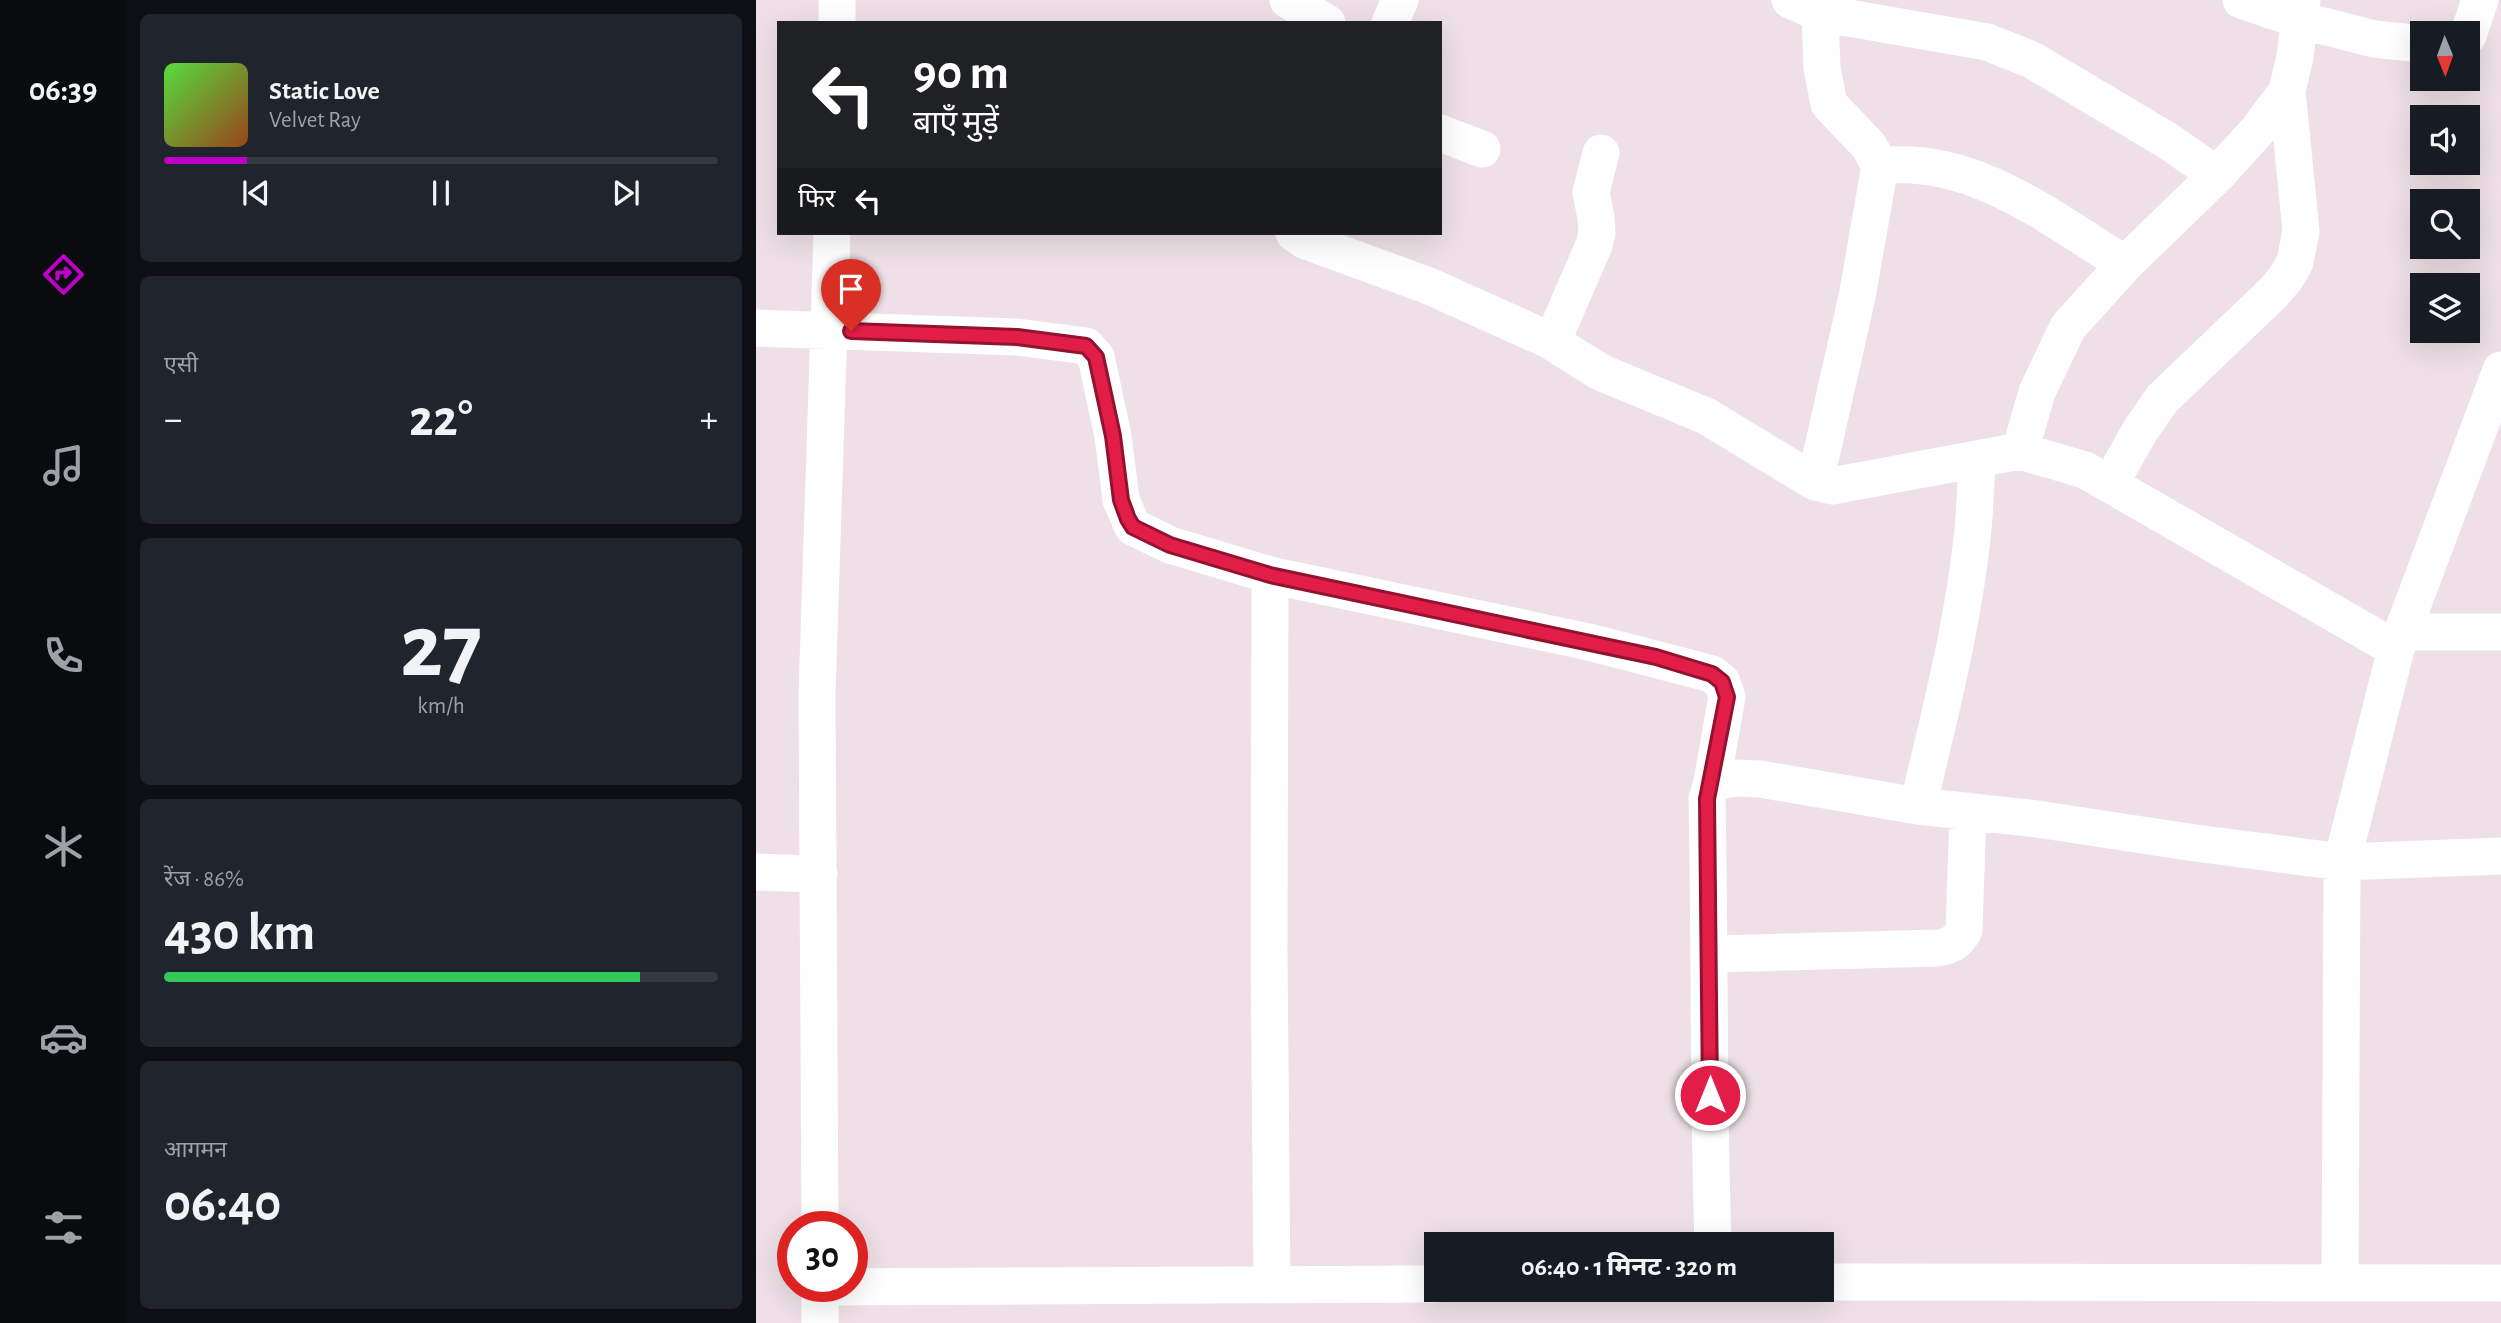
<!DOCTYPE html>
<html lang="hi">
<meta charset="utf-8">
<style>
:root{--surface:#171b24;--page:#20242c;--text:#f1f3f6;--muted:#9ea1a6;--line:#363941;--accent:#be00c7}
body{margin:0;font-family:"Alegreya Sans","Noto Sans Devanagari",sans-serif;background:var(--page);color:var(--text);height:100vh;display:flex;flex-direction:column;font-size:26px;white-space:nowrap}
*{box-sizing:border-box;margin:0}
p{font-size:23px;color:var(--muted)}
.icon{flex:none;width:38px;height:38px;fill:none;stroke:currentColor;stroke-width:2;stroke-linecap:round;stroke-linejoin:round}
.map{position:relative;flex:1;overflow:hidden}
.sheet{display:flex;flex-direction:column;gap:14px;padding:14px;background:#0d0f14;width:630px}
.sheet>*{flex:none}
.banner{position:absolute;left:21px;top:21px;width:665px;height:214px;border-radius:0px;box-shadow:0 7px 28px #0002;background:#202124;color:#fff;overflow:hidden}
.needle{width:46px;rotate:179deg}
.buttons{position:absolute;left:1654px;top:21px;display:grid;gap:14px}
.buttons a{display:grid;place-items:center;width:70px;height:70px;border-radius:0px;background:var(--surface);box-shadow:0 7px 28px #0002;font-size:35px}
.speed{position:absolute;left:21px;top:1211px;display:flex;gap:14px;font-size:35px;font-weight:700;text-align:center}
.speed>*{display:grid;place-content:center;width:91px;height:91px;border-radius:50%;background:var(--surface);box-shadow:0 7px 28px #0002;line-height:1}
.speed .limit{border:10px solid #d22;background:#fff;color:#111}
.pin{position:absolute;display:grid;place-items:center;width:60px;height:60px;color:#fff;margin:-72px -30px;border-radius:50% 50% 50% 0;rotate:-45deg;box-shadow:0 0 7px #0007}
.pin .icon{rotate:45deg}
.me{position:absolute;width:77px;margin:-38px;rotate:0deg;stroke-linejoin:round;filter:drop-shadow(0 0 5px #0008)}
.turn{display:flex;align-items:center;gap:24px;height:147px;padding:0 21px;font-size:32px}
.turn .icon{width:91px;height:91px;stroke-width:2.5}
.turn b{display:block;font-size:49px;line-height:60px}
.then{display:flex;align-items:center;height:66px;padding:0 21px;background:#0003;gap:14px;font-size:26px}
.big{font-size:52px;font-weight:700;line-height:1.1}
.sheet .widget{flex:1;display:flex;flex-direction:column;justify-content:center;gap:10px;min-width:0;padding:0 24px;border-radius:10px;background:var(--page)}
.sheet .dial{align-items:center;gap:0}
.dial b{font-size:91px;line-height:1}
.song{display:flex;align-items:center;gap:21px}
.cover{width:84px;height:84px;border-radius:10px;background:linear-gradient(135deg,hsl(110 70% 55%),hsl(20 70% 35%))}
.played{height:7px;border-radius:4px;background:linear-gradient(90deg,var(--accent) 15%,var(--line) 15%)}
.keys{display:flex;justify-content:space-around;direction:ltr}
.heat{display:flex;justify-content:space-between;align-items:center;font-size:38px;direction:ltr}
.charge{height:10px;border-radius:5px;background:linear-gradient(90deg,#34c759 86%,var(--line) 0)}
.trip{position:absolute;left:668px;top:1232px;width:410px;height:70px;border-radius:0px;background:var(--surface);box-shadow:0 7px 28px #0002;font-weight:700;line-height:70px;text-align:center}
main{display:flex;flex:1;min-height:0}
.tab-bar{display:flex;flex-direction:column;width:126px;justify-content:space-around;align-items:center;background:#090b0e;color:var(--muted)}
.tab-bar .icon{width:49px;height:49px}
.tab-bar .selected{color:var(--accent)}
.tab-bar b{font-size:32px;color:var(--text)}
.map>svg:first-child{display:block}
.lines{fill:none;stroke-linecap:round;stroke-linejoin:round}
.street{stroke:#fff;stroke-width:37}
.route-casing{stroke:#92132f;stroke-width:18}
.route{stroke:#e11d48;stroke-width:12}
</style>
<main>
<nav class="tab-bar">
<b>06:39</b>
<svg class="icon selected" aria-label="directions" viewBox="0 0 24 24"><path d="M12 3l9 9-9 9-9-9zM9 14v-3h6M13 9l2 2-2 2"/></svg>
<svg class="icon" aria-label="music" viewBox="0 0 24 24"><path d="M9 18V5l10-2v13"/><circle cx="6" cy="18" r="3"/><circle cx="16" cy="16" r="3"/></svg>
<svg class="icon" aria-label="phone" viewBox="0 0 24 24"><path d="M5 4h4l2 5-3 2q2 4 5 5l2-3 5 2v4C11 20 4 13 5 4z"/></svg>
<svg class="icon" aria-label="climate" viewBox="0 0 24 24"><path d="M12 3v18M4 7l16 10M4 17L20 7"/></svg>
<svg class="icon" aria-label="car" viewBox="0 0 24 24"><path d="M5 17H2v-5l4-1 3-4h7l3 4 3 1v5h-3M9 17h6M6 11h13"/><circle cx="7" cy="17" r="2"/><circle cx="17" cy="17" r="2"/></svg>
<svg class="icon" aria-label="filters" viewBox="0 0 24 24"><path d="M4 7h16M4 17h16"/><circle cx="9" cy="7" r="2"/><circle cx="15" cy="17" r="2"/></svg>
</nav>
<section class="sheet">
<div class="widget">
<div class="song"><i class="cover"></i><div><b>Static Love</b><p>Velvet Ray</p></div></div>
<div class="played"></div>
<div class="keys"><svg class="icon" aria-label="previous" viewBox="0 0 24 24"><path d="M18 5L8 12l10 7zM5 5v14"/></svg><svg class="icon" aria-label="pause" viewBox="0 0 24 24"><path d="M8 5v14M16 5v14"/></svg><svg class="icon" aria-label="next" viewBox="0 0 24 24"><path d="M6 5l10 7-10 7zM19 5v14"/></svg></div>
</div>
<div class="widget"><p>एसी</p>
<div class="heat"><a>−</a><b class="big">22°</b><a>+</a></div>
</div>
<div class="widget dial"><b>27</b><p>km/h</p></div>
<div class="widget"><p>रेंज · 86%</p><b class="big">430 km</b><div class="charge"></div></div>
<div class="widget"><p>आगमन</p><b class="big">06:40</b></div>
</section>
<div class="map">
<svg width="1745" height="1323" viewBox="0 0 1745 1323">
<rect width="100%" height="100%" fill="#eee0e6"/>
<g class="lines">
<path class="street" d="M532,0L571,23
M1034,0L1064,13L1231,42L1276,60L1412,141L1461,175
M1485,0L1544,20L1618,39L1666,44
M81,23V0
M634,23L644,0
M1712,36L1724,0
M684,133L726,149
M1124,166C1217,155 1294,218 1369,264
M538,233L550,241L673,286L793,340L844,372L950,416L1059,482L1076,486L1264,451L1329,470L1640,649
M0,328L261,337L330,346L340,357L357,436L365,500L377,527L414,545L514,575L833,642L956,674L966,682L971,697L956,782
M796,342L838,245L841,233L840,218L835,192L845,153
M1264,451L1281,392L1312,327L1369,264L1461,175L1501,131L1531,91L1539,57L1546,0
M1059,482L1101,297L1124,166L1113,146L1073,104L1066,68L1064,13L1068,0
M1354,484L1384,431L1406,399L1517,293L1529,279L1539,262L1545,231L1531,91
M514,575L513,952L516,1284
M1647,632H1745
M1162,806C1183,718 1206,629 1216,539C1219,512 1220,485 1221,459
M0,872L63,874
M954,954L1182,948C1196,945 1201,943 1208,930L1212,811
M64,1227L61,695L76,233
M957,1244C952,1096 954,948 951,799L956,782L979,778L1004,779L1162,806L1281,819L1439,843L1586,862L1745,856
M1584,1281L1586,862L1640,649L1745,370
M1066,1282L1745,1283
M64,1286V1323
M64,1287L681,1284"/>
</g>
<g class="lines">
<defs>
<path id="route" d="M95,331L261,337L330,346L340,357L357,436L365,500L372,519L377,527L414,545L514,575L900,657L956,674L966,682L971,697L951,799L954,1095"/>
</defs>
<use href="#route" class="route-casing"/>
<use href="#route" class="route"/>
</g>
</svg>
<div class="buttons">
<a><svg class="needle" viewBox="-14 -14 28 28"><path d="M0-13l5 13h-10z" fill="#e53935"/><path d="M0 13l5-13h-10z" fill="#9ea1a6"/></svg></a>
<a><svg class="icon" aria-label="sound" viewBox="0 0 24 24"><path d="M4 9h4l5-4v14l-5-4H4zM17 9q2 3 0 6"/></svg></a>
<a><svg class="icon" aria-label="search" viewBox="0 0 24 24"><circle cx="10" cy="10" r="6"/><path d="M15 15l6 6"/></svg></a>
<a><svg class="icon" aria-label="layers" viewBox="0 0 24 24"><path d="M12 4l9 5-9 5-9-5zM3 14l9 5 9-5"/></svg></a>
</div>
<div class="speed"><div class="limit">30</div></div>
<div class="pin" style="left:95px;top:331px;background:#d93025"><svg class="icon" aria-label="arrive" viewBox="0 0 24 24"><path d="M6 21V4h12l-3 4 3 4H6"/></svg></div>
<svg class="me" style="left:954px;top:1095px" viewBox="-20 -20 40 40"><circle r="17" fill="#e11d48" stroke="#fff" stroke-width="3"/><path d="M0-11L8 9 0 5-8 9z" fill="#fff"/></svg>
<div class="trip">06:40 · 1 मिनट · 320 m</div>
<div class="banner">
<div class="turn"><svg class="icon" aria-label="left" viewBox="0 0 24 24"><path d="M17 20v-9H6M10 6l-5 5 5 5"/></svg><div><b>90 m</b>बाएँ मुड़ें</div></div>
<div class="then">फिर<svg class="icon" aria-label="left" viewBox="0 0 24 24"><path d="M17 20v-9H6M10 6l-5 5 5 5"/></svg></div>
</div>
</div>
</main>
